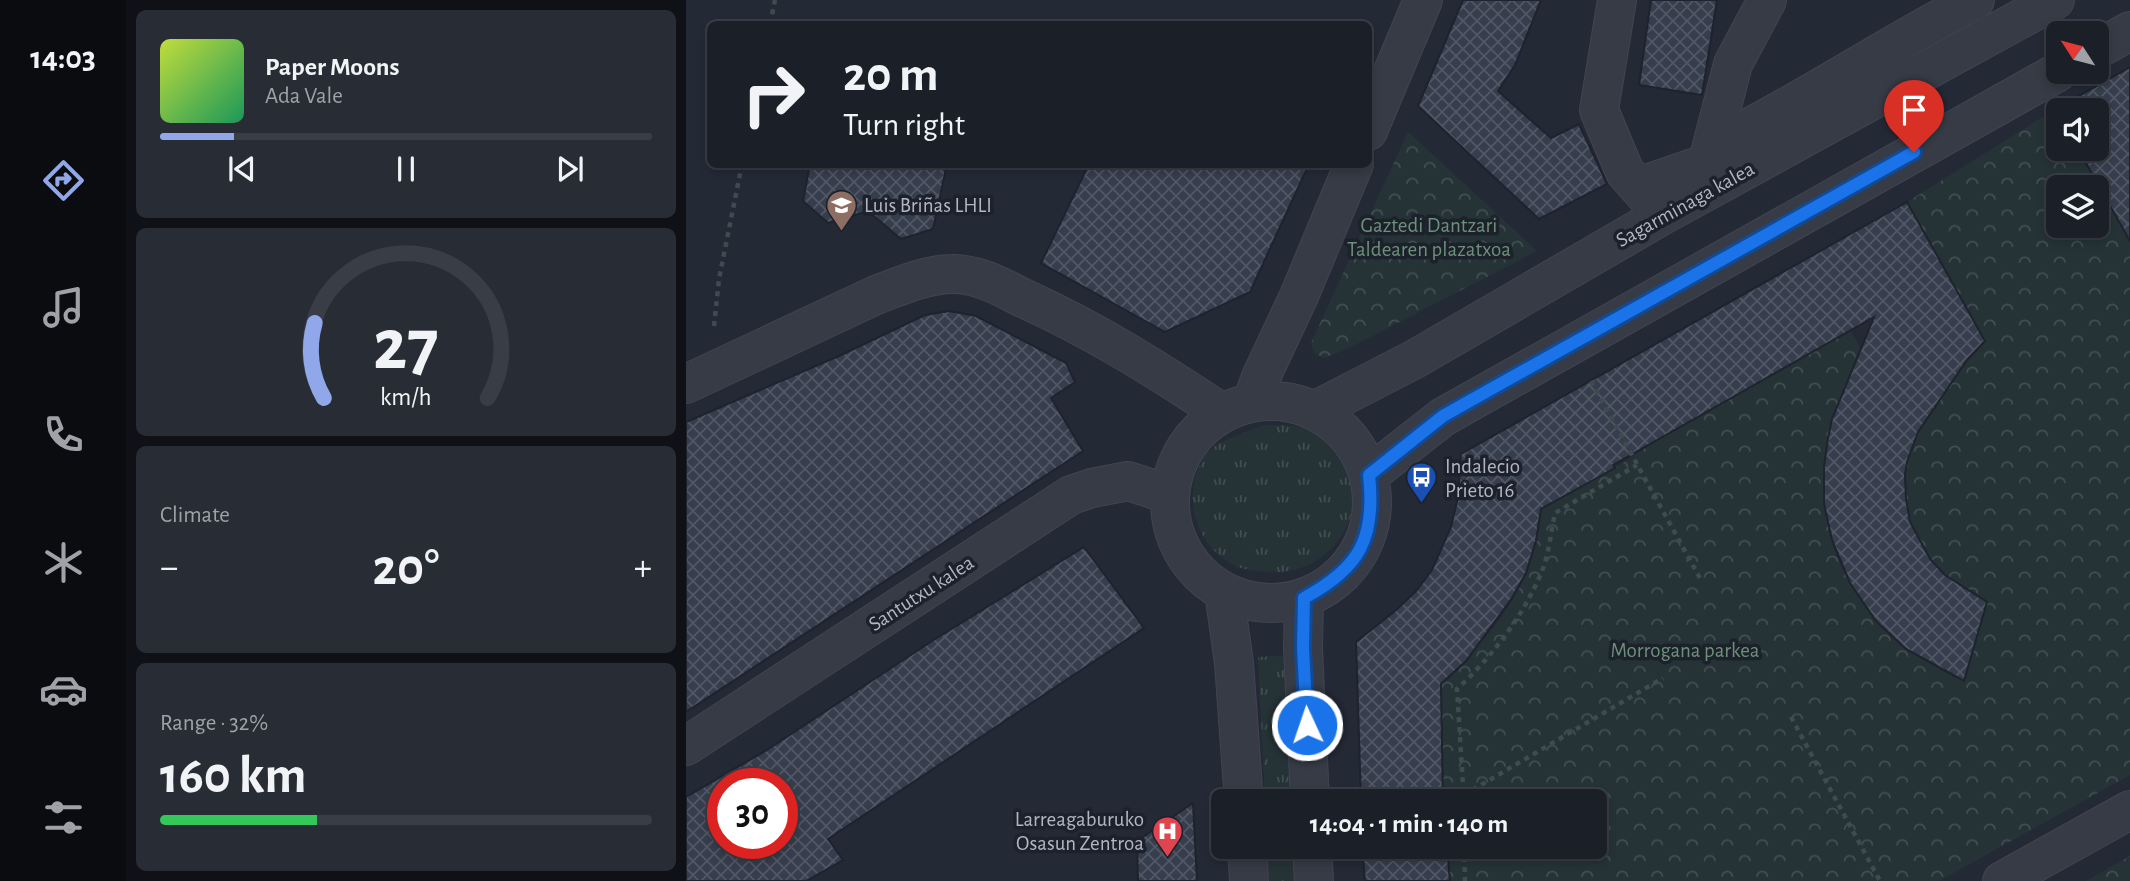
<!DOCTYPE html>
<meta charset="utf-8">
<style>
:root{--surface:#1b1f28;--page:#282c34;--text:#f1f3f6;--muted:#a0a2a8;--line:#393d45;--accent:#90a8e9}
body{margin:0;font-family:"Alegreya Sans",sans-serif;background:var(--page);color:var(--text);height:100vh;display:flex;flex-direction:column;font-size:26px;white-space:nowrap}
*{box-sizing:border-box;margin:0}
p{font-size:23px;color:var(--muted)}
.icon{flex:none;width:38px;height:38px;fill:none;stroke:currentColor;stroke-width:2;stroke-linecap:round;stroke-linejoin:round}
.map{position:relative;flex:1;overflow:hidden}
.side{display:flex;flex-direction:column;gap:10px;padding:10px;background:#0f1116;width:560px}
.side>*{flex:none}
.banner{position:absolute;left:21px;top:21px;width:665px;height:147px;border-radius:10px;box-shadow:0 4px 10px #0003,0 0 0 2px var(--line);background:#1b1f28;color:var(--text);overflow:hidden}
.needle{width:46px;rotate:306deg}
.fabs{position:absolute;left:1360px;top:21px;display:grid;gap:14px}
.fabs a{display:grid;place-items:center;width:63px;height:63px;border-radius:10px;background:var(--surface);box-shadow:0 4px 10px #0003,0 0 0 2px var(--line);font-size:35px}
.speed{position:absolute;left:21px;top:768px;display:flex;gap:14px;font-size:35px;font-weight:700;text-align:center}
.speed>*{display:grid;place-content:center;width:91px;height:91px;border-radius:50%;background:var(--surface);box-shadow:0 4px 10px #0003,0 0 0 2px var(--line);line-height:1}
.speed .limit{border:10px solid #d22;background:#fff;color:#111}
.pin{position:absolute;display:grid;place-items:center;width:60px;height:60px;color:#fff;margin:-72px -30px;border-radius:50% 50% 50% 0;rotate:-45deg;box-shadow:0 0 7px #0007}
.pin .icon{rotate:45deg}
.me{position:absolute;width:77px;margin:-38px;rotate:357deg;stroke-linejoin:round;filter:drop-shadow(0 0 5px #0008)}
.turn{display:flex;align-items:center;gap:24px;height:147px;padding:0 21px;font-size:32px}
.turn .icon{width:91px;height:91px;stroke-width:2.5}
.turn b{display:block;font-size:49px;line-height:60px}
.big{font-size:52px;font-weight:600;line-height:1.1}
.side .tile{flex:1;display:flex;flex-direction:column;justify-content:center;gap:10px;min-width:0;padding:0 24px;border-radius:10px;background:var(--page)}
.side .dial{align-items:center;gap:0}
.dial svg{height:182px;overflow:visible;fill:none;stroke:var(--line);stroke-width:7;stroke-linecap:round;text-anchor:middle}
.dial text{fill:var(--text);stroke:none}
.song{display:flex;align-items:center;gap:21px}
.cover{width:84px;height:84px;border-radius:10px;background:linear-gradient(135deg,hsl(70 70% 55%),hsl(150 70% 35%))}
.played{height:7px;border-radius:4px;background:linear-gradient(90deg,var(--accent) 15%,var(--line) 15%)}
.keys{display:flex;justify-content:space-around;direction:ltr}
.heat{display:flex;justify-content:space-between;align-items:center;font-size:38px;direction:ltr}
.charge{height:10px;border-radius:5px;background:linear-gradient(90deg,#34c759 32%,var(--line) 0)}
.trip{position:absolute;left:525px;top:789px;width:396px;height:70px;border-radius:10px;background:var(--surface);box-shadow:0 4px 10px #0003,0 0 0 2px var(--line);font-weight:600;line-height:70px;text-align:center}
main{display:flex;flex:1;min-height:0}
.tabs{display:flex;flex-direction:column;width:126px;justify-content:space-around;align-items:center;background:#0b0c10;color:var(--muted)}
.tabs .icon{width:49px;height:49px}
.tabs .current{color:var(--accent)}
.tabs b{font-size:32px;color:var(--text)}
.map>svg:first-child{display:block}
.grass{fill:url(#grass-tufts)}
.park{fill:url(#park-crowns);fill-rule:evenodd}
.building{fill:url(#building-cross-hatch);stroke:#1e232d;stroke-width:2;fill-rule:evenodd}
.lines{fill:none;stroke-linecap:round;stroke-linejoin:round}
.minor-casing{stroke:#404550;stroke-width:40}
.path{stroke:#3e4c4f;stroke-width:4.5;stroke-dasharray:5 5;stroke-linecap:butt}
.minor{stroke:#373b46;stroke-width:38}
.route-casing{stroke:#114b97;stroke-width:18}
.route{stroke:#1a73e8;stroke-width:12}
.labels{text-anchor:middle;stroke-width:7;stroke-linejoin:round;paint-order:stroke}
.street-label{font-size:21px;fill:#b2b6c3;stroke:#1c212b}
.poi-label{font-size:21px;fill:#b2b6c3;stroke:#1c212b;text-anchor:start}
.park-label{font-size:21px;fill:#6c9079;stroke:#1c212b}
</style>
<main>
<nav class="tabs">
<b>14:03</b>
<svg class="icon current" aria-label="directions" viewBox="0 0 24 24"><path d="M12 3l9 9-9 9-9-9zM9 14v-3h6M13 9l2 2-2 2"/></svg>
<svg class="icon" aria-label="music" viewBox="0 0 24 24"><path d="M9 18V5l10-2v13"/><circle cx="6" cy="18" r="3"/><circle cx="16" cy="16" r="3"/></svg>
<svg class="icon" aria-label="phone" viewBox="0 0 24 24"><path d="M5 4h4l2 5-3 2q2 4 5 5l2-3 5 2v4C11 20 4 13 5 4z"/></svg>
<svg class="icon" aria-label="climate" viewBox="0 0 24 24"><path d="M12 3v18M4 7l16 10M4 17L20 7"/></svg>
<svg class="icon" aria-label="car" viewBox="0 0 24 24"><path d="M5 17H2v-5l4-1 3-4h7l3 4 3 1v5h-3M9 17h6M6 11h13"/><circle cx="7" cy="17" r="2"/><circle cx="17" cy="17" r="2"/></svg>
<svg class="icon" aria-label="filters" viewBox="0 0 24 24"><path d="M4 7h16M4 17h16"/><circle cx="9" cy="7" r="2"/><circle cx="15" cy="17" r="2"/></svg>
</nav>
<section class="side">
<div class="tile">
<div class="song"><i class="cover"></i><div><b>Paper Moons</b><p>Ada Vale</p></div></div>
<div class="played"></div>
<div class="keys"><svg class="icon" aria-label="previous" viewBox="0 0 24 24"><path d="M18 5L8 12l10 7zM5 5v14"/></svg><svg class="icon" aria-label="pause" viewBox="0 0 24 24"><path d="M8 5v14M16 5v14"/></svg><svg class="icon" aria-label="next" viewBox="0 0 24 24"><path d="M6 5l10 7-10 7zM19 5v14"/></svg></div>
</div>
<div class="tile dial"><svg viewBox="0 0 100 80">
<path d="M14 69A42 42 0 1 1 86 69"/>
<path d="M14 69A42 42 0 0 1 10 36" stroke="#90a8e9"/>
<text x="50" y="56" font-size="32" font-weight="700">27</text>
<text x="50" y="72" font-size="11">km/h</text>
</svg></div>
<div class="tile"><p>Climate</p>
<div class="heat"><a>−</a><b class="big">20°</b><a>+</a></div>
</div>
<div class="tile"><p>Range · 32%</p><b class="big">160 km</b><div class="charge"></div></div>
</section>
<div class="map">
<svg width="1444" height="881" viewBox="0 0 1444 881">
<defs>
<pattern id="grass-tufts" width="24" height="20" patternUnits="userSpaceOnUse" patternTransform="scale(1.75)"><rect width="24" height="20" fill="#253337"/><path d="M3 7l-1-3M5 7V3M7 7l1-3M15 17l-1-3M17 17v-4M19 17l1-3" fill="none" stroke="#424e52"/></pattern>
<pattern id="park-crowns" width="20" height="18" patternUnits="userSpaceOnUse" patternTransform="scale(1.75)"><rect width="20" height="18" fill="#253337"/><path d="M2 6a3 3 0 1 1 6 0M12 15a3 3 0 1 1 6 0" fill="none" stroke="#424e52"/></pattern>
<pattern id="building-cross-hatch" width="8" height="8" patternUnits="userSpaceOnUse" patternTransform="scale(1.75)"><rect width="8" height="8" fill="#363d4c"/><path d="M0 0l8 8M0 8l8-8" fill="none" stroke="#515764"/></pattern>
</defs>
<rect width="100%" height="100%" fill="#242936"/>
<path class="grass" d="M578,425C597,425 617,424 635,434C646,440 654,452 659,462C661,469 666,475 668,482C670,488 668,496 667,503C663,545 623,576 581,572C561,570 553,570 537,558C505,535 496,486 521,453C531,441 563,431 578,425Z
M603,655L609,801H579L572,657Z
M581,847H611L613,881H583Z"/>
<path class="park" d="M1370,109L1372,113V149H1392L1444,241V775L1253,881H764L761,847H908V802L757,801L755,684C788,653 823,615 841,572C849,552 852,530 855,509L929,468L978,436L1164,330L1180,357C1164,392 1141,428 1138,467C1131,545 1173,621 1240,661C1251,668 1265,677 1278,679L1259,575L1244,558L1224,522L1220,499L1219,475L1221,462L1232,432L1281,360L1299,341L1221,202ZM1372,187H1410V226H1372Z
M722,132L851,251L661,349L638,358L628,353L625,343Z
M1444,856V881H1400Z"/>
<path class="building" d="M777,0H855L829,65L812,91L865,138L893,124L921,184L853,219L732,106Z
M965,0H1031L1016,95L953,85Z
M1444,67V241L1392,149H1410V110H1372V113L1370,109Z
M124,164H261L247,229L215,239L182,211L142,223L117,201Z
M403,164H623L564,292L479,332L355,263Z
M1221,202L1299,341L1281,360L1232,432L1221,462L1219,475L1220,499L1224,522L1244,559L1259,575L1301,602L1278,681L1220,649L1190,621L1164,583L1146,540L1138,504V467L1142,438L1146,419L1188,317L927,465L929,468L855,509L850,541L840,573L826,598L780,661L755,684L757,802H675L670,642L709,611L730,591L746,570L765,527L772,497L775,454Z
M263,311L290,316L380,363L389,382L365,398L397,451L0,712V422L153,356L239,315Z
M398,547L458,628L142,839L157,860L120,881H0V797L81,750L246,641ZM37,784H96V844H37Z
M507,803L511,881H452L451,841Z
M676,847H761L764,881H679Z"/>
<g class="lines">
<defs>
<path id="minor" d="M931,0L913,110L939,172L977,215
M1410,50L1444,31
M682,131L737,0
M1026,147C1116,103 1199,46 1289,0
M1021,165L1047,64L1081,0
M952,187L1022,163
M0,384L190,295C214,286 241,274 267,274C293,274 315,287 337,298C408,330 472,370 536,413
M484 502a101 101 0 1 1 202 0a101 101 0 1 1-202 0Z
M566,402L575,377L613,296L668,164
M630,410L729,359L977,215L1369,0
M683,475L757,417L1372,72
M538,592L548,663L558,802
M618,598L617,648L624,802
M0,746L385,495L406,488L442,481L482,494
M561,847L563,881
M626,847L628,881
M1316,881L1444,810"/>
</defs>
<use href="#minor" class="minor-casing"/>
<path class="path" d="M84,24L89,0
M28,326L33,279L56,164
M905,381L1015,580
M1105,717L1194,881
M778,795L977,678
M778,802L771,689C806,657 838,615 856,571C863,553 865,532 869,513L951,465
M778,847L779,881"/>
<use href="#minor" class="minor"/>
</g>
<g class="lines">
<defs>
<path id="route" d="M621,725L617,648L618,598C674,568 690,538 683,475L757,416L1228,152"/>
</defs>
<use href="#route" class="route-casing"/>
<use href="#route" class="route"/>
</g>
<defs>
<symbol id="school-pin" viewBox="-11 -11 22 30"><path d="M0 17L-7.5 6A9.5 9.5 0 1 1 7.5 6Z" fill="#8d6e63" stroke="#1c212b"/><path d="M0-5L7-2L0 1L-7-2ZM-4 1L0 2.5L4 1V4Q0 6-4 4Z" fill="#fff"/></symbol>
<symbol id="bus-pin" viewBox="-11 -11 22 30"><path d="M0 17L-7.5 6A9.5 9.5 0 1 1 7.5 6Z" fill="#1a4fb4" stroke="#1c212b"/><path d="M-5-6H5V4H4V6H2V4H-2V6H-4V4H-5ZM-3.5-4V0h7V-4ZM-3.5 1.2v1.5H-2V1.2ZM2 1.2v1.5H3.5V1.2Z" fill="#fff"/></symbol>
<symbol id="hospital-pin" viewBox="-11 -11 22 30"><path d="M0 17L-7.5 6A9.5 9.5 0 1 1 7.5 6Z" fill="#e0444e" stroke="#1c212b"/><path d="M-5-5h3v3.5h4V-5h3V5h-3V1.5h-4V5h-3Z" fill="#fff"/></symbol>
</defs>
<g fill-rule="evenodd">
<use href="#school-pin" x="138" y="188" width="35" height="47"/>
<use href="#bus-pin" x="718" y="460" width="35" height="47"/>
<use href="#hospital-pin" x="464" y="814" width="35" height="47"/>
</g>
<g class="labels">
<g class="street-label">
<text transform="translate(999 204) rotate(-29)" y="7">Sagarminaga kalea</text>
<text transform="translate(235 593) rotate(-33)" y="7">Santutxu kalea</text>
</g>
<g class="poi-label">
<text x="178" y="212">Luis Briñas LHLI</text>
<text x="759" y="473">Indalecio<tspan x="759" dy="24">Prieto 16</tspan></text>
<text x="458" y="826" text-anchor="end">Larreagaburuko<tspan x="458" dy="24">Osasun Zentroa</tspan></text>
</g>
<g class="park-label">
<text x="743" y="232">Gaztedi Dantzari<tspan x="743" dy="24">Taldearen plazatxoa</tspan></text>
<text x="999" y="657">Morrogana parkea</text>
</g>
</g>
</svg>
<div class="fabs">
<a><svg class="needle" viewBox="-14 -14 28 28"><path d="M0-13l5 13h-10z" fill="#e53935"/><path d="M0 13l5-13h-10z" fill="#a0a2a8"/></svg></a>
<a><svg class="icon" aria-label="sound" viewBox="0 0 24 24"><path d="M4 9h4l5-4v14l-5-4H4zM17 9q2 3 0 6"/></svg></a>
<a><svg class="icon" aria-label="layers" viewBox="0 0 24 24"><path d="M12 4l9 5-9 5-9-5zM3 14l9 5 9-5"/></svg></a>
</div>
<div class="speed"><div class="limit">30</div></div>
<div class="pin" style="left:1228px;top:152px;background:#d93025"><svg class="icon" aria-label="arrive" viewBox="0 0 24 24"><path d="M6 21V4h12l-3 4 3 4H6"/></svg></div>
<svg class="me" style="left:621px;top:725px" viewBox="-20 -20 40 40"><circle r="17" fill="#1a73e8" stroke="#fff" stroke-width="3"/><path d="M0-11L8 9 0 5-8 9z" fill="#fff"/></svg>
<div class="trip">14:04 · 1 min · 140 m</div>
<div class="banner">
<div class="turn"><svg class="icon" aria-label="right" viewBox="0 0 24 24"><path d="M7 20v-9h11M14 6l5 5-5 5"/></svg><div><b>20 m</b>Turn right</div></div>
</div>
</div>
</main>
